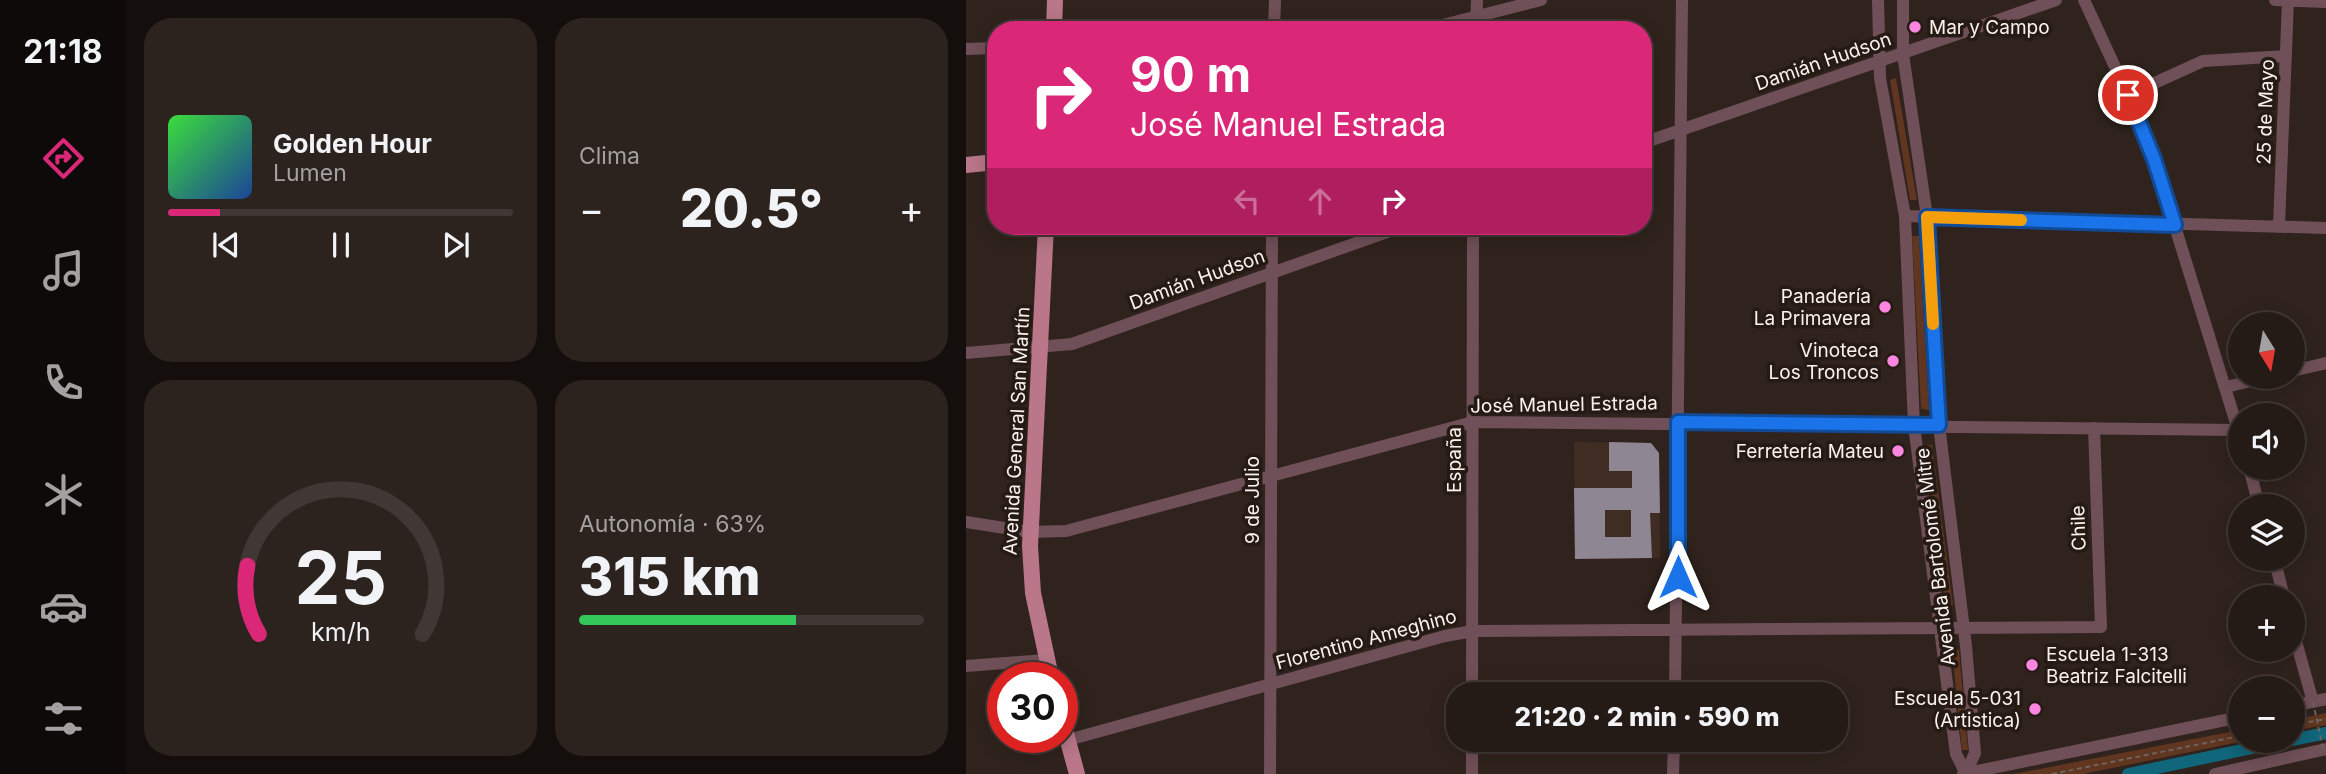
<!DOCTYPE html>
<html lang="es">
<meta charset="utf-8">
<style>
:root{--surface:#241a16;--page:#2c231f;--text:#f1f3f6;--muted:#a3a1a1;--line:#413835;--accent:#db2777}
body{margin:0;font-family:Inter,sans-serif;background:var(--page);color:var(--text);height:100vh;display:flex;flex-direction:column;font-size:26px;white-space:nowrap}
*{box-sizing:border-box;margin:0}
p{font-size:23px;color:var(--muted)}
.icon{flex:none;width:38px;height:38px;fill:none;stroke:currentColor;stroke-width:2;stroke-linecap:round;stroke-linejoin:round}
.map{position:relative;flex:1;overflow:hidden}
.panel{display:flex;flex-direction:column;gap:18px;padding:18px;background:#140e0c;width:840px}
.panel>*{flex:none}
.banner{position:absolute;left:21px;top:21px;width:665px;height:214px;border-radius:28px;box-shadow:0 4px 18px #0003,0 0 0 2px var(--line);background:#db2777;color:#fff;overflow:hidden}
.needle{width:46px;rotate:169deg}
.tools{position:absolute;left:1262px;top:312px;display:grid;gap:14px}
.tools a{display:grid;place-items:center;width:77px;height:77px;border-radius:50%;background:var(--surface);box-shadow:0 4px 18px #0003,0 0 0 2px var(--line);font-size:35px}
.speed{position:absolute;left:21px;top:662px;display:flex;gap:14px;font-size:35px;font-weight:700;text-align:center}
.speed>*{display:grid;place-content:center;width:91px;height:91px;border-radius:50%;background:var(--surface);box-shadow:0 4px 18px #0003,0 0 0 2px var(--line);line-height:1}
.speed .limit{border:10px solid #d22;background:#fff;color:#111}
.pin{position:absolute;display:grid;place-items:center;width:60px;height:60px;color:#fff;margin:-30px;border:4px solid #fff;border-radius:50%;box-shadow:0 2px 7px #0007}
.me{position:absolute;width:77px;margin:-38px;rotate:0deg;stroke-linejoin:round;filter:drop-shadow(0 0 5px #0008)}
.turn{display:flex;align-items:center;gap:24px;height:147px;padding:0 28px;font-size:32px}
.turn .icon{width:91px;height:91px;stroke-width:2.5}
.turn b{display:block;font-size:49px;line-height:60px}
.lanes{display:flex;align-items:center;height:66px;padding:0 28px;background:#0003;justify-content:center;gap:35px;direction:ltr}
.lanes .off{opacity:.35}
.big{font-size:52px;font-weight:800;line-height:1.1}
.panel .widget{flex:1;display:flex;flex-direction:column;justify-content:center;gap:10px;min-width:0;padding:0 24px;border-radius:28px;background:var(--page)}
.panel .dial{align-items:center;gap:0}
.dial svg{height:182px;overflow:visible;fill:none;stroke:var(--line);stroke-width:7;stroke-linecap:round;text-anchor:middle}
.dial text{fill:var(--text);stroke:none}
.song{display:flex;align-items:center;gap:21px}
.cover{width:84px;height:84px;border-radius:10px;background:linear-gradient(135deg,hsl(120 70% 55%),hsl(220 70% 35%))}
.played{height:7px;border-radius:4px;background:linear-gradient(90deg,var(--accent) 15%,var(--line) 15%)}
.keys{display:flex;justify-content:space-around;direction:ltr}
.heat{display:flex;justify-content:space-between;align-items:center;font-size:38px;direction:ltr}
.charge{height:10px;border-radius:5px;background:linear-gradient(90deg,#34c759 63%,var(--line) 0)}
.panel .tiles{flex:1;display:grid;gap:18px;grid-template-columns:repeat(2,1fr)}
.trip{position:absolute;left:480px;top:682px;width:402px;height:70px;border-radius:28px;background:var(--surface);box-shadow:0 4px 18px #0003,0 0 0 2px var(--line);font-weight:800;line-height:70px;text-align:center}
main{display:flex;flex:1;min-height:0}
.dock{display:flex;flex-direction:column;width:126px;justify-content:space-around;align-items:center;background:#0e0a09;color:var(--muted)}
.dock .icon{width:49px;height:49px}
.dock .current{color:var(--accent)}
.dock b{font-size:32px;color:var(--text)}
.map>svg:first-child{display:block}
.built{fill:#3f2c23}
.green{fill:#603621}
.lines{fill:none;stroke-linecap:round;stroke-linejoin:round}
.canal{stroke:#10667b;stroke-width:12}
.building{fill:#8f8693;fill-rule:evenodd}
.path{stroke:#6e635d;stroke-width:2;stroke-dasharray:5 3.5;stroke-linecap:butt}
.minor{stroke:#705058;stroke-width:12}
.major{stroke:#b97789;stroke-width:16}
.path-bridge{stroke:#6e635d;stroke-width:2;stroke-dasharray:5 3.5;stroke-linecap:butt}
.route-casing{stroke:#114b97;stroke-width:18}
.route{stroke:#1a73e8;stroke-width:12}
.slow{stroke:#f59e0b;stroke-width:12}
.poi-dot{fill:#fd86e1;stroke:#261a14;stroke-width:2.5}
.labels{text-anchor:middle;stroke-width:7;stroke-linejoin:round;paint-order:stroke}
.poi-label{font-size:19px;fill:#fbf2ee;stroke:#261a14;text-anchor:end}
.street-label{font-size:19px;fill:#fbf2ee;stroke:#261a14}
</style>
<main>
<nav class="dock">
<b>21:18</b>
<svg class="icon current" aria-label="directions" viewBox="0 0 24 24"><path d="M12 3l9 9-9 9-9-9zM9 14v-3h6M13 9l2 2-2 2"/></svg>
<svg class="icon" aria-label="music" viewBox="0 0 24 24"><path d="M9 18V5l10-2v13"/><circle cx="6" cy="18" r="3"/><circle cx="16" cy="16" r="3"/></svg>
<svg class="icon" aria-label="phone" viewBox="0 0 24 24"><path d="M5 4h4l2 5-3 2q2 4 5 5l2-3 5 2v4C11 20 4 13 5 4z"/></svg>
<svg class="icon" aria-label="climate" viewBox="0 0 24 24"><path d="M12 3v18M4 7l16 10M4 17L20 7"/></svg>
<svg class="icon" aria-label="car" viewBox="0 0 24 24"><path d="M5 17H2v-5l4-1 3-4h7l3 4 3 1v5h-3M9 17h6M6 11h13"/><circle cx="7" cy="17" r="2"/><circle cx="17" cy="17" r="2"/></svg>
<svg class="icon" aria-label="filters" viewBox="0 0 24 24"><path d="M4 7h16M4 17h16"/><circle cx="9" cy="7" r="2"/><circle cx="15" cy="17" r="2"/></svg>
</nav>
<section class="panel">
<div class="tiles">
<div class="widget">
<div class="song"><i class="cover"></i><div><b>Golden Hour</b><p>Lumen</p></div></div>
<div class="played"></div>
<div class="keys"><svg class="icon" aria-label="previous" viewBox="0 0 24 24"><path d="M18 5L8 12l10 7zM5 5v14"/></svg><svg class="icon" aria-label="pause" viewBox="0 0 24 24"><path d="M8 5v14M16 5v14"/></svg><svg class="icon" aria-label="next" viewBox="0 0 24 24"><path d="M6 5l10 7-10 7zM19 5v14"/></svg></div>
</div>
<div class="widget"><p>Clima</p>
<div class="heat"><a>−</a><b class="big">20.5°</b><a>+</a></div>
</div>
<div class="widget dial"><svg viewBox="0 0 100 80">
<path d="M14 69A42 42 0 1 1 86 69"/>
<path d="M14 69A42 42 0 0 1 9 39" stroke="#db2777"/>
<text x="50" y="56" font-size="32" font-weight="700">25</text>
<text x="50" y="72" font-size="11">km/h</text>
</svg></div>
<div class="widget"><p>Autonomía · 63%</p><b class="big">315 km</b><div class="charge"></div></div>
</div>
</section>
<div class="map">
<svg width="1360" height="774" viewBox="0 0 1360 774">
<rect width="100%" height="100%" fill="#30231d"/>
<path class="built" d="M608,442L685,443L693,453L694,558L609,559Z"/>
<path class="green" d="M930,78L951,200H944L924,80Z
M946,236H953L963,410L955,409Z
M959,445H966L987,605H979Z
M986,650H993L1002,750H996Z
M1360,713V725L1327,731V720Z
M1274,730V740H1283L1117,774H1048Z"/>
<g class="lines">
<path class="canal" d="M1326,740L1360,733
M1162,774L1324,740"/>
</g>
<path class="building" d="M643,442L685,443L693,453L694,513H684L686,558L609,559L608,488H666V471H643ZM639,510H665V537H639Z"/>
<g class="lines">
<path class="path" d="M1326,725L1360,719
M1086,774L1274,736"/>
<path class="minor" d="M912,0L914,78L939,216L948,425L990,754L1000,774
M937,0V54L961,217L973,425L1000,646L1009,753L1000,773
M1118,0L1162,95L1188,159L1274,436
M1309,0L1360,2
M308,30L309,0
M457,30L575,0
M510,30L511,0
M0,49L30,48
M1162,95L1237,61L1320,56
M677,143L1090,0
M939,216L1360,228
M1313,226L1322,0
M0,353L106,344L438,226
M1326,371L1360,363
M1260,387L1305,376
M1283,467L1293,506
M0,522L64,532L100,531L507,422L1272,430
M1308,558L1318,597
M1326,627L1347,702
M0,666L80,660
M506,695L507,226
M709,695L716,0
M1326,706L1360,699
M102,740L479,636L507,631L1135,627L1128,428
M304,774L306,226
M506,774V740
M707,774L708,740
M997,774L1274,717
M1249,774L1360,749"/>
<path class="major" d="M88,30L89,0
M0,165L30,162
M80,226L64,546L67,593L85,677
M96,719L111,774"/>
<path class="path-bridge" d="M1347,702L1357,749"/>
</g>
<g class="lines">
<defs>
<path id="route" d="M712,577V422L973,425L961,217L1209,225L1188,159L1162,95"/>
</defs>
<use href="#route" class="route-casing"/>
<use href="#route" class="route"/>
<path class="slow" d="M967,324L961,217L1055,220"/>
</g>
<g class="poi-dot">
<circle cx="949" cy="27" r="7"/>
<circle cx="919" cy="307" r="7"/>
<circle cx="927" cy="361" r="7"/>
<circle cx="932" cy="451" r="7"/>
<circle cx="1066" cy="665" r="7"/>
<circle cx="1069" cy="709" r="7"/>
</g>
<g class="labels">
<g class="poi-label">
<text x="963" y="34" text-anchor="start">Mar y Campo</text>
<text x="905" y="303">Panadería<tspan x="905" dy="22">La Primavera</tspan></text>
<text x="913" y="357">Vinoteca<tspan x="913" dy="22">Los Troncos</tspan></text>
<text x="918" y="458">Ferretería Mateu</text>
<text x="1080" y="661" text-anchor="start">Escuela 1-313<tspan x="1080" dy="22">Beatriz Falcitelli</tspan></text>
<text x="1055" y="705">Escuela 5-031<tspan x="1055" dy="22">(Artistica)</tspan></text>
</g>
<g class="street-label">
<text transform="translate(857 61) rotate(-19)" y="7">Damián Hudson</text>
<text transform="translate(1299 112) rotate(-88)" y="7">25 de Mayo</text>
<text transform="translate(231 279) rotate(-20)" y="7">Damián Hudson</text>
<text transform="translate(598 404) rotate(-1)" y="7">José Manuel Estrada</text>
<text transform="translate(50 431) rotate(-87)" y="7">Avenida General San Martín</text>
<text transform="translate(488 460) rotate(-90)" y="7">España</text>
<text transform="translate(286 500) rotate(-90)" y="7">9 de Julio</text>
<text transform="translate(1112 528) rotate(-92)" y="7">Chile</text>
<text transform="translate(969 557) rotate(-97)" y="7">Avenida Bartolomé Mitre</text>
<text transform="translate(400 639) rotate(-15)" y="7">Florentino Ameghino</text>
</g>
</g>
</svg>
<div class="tools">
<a><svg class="needle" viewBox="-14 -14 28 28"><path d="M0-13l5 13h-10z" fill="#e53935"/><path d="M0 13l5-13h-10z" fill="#a3a1a1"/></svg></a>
<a><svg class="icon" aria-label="sound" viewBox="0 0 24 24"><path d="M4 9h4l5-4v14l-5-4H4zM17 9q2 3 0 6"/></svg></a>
<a><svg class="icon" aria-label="layers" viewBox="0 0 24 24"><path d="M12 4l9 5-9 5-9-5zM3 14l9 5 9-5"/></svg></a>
<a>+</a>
<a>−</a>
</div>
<div class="speed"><div class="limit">30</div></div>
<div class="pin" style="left:1162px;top:95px;background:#d93025"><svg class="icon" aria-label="arrive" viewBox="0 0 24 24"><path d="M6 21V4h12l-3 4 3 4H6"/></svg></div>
<svg class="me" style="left:712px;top:577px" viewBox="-20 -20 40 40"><path d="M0-17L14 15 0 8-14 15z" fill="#1a73e8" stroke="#fff" stroke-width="4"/></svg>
<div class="trip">21:20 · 2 min · 590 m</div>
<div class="banner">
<div class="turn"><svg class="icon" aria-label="right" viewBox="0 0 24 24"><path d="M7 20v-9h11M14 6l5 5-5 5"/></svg><div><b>90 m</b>José Manuel Estrada</div></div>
<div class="lanes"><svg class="icon off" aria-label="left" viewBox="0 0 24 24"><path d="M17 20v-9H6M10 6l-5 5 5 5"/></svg><svg class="icon off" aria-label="ahead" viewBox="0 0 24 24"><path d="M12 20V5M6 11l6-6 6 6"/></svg><svg class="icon" aria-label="right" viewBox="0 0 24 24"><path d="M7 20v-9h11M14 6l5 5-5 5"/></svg></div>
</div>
</div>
</main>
